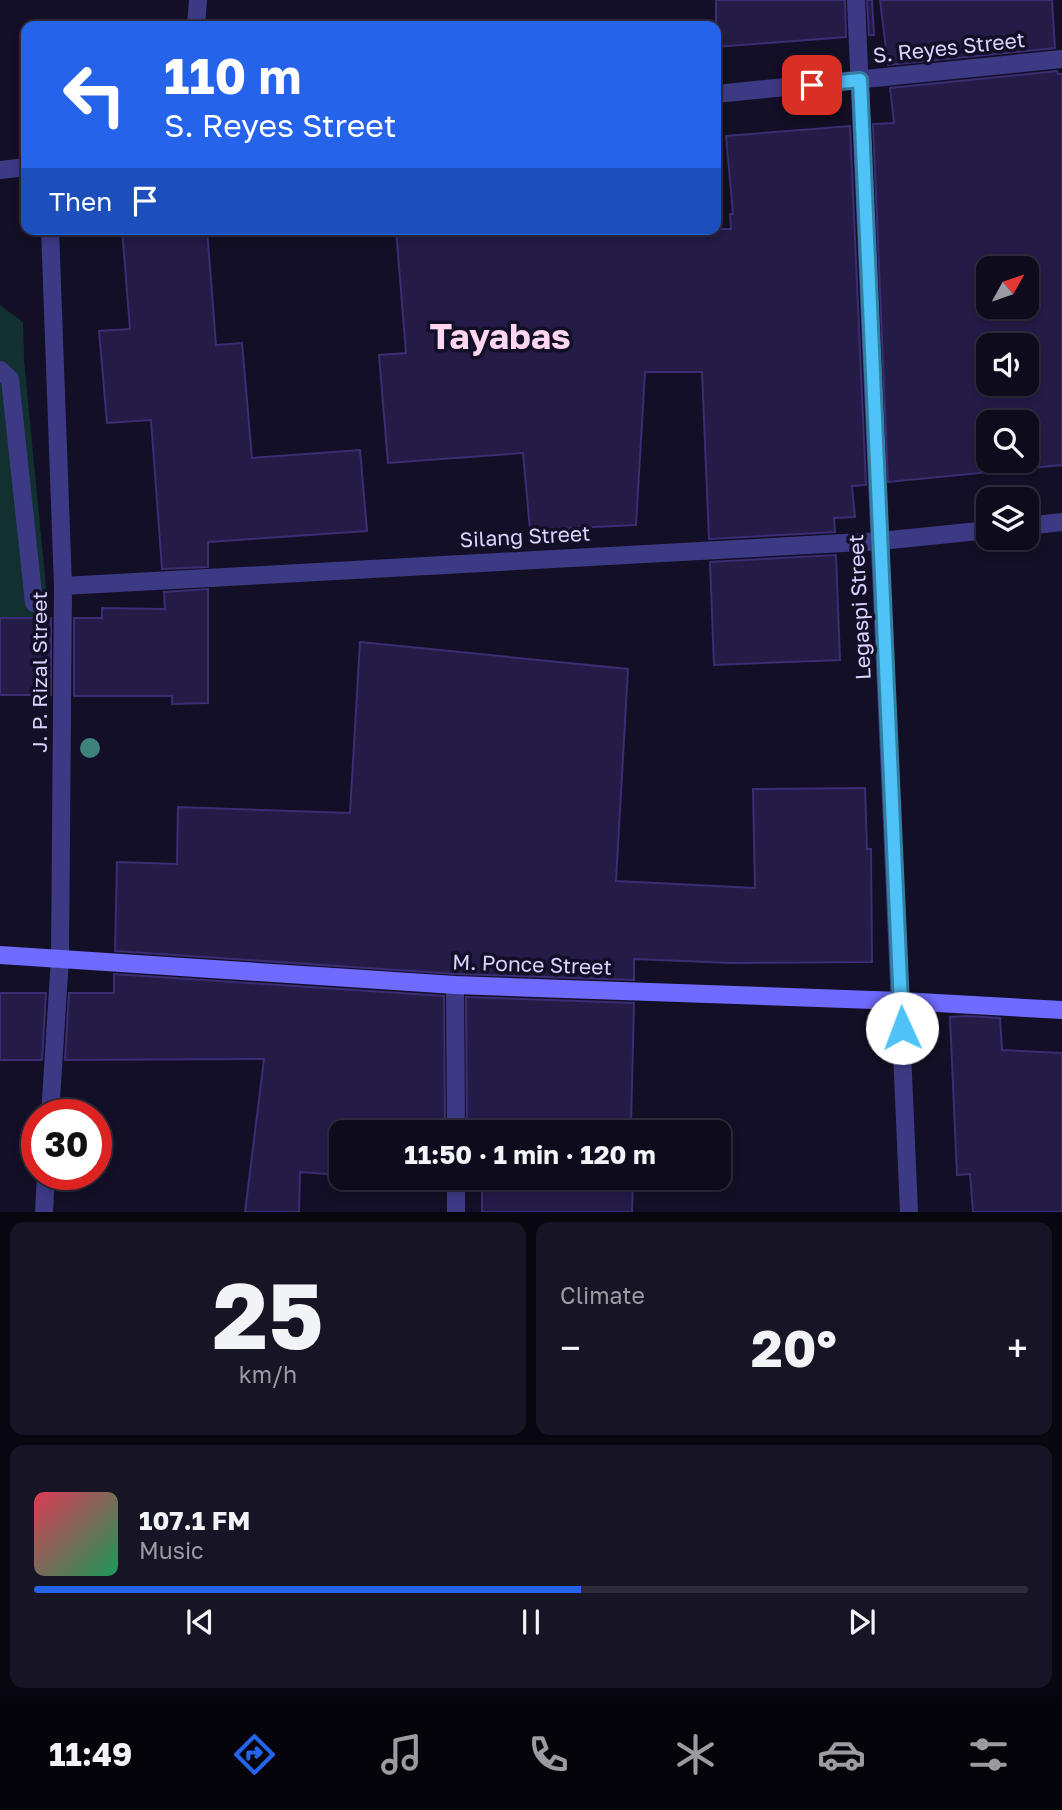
<!DOCTYPE html>
<meta charset="utf-8">
<style>
:root{--surface:#0e0b1c;--page:#171425;--text:#f1f3f6;--muted:#9b9ba3;--line:#2e2b3b;--accent:#2563eb}
body{margin:0;font-family:"Golos Text",sans-serif;background:var(--page);color:var(--text);height:100vh;display:flex;flex-direction:column;font-size:26px;white-space:nowrap}
*{box-sizing:border-box;margin:0}
p{font-size:23px;color:var(--muted)}
.icon{flex:none;width:38px;height:38px;fill:none;stroke:currentColor;stroke-width:2;stroke-linecap:round;stroke-linejoin:round}
.map{position:relative;height:1212px;overflow:hidden}
.sheet{display:flex;flex-direction:column;gap:10px;padding:10px;background:#08060f;flex:1}
.sheet>*{flex:none}
.guide{position:absolute;left:21px;top:21px;width:700px;height:214px;border-radius:14px;box-shadow:0 4px 10px #0003,0 0 0 2px var(--line);background:#2563eb;color:#fff;overflow:hidden}
.needle{width:46px;rotate:50deg}
.fabs{position:absolute;left:976px;top:256px;display:grid;gap:14px}
.fabs a{display:grid;place-items:center;width:63px;height:63px;border-radius:14px;background:var(--surface);box-shadow:0 4px 10px #0003,0 0 0 2px var(--line);font-size:35px}
.speed{position:absolute;left:21px;top:1099px;display:flex;gap:14px;font-size:35px;font-weight:700;text-align:center}
.speed>*{display:grid;place-content:center;width:91px;height:91px;border-radius:50%;background:var(--surface);box-shadow:0 4px 10px #0003,0 0 0 2px var(--line);line-height:1}
.speed .limit{border:10px solid #d22;background:#fff;color:#111}
.pin{position:absolute;display:grid;place-items:center;width:60px;height:60px;color:#fff;margin:-30px;border-radius:14px;box-shadow:0 4px 10px #0006}
.me{position:absolute;width:77px;margin:-38px;rotate:358deg;stroke-linejoin:round;filter:drop-shadow(0 0 5px #0008)}
.turn{display:flex;align-items:center;gap:24px;height:147px;padding:0 28px;font-size:32px}
.turn .icon{width:91px;height:91px;stroke-width:2.5}
.turn b{display:block;font-size:49px;line-height:60px}
.then{display:flex;align-items:center;height:66px;padding:0 28px;background:#0003;gap:14px;font-size:26px}
.big{font-size:52px;font-weight:700;line-height:1.1}
.sheet .card{flex:1;display:flex;flex-direction:column;justify-content:center;gap:10px;min-width:0;padding:0 24px;border-radius:14px;background:var(--page)}
.sheet .dial{align-items:center;gap:0}
.dial b{font-size:91px;line-height:1}
.song{display:flex;align-items:center;gap:21px}
.cover{width:84px;height:84px;border-radius:10px;background:linear-gradient(135deg,hsl(350 70% 55%),hsl(150 70% 35%))}
.played{height:7px;border-radius:4px;background:linear-gradient(90deg,var(--accent) 55%,var(--line) 55%)}
.keys{display:flex;justify-content:space-around;direction:ltr}
.heat{display:flex;justify-content:space-between;align-items:center;font-size:38px;direction:ltr}
.sheet .tiles{flex:1;display:grid;gap:10px;grid-template-columns:1fr 1fr}
.card:last-child{grid-column:span 2}
.trip{position:absolute;left:329px;top:1120px;width:402px;height:70px;border-radius:14px;background:var(--surface);box-shadow:0 4px 10px #0003,0 0 0 2px var(--line);font-weight:700;line-height:70px;text-align:center}
.menu{display:flex;height:112px;justify-content:space-around;align-items:center;background:#06040b;color:var(--muted)}
.menu .icon{width:49px;height:49px}
.menu .current{color:var(--accent)}
.menu b{font-size:32px;color:var(--text)}
.map>svg:first-child{display:block}
.green{fill:#12302f}
.building{fill:#241b47;stroke:#3b2d73;stroke-width:2;fill-rule:evenodd}
.lines{fill:none;stroke-linecap:round;stroke-linejoin:round}
.lane{stroke:#3d3a85;stroke-width:18}
.street{stroke:#3d3a85;stroke-width:18}
.secondary{stroke:#6f6bff;stroke-width:18}
.tree{fill:#3d827b}
.route-casing{stroke:#337fa1;stroke-width:18}
.route{stroke:#4fc3f7;stroke-width:12}
.labels{text-anchor:middle;stroke-width:7;stroke-linejoin:round;paint-order:stroke}
.street-label{font-size:21px;fill:#d9d4ff;stroke:#130f26}
.town-label{font-size:35px;font-weight:bold;fill:#ffd6f0;stroke:#130f26}
</style>
<div class="map">
<svg width="1062" height="1212" viewBox="0 0 1062 1212">
<rect width="100%" height="100%" fill="#130f26"/>
<path class="green" d="M0,305L23,322L24,360L49,618H0Z"/>
<path class="building" d="M716,0H845L846,37L716,47Z
M867,0H872L874,35H869Z
M880,0H1052L1055,48L888,65Z
M1057,71L1058,74H1062V465L888,482L873,124L894,123L890,88ZM989,268H1027V306H989ZM989,345H1027V383H989ZM989,422H1027V460H989Z
M850,126L866,485L852,486L855,517L834,518L835,532L709,539L702,372H645L636,525L530,530L523,453L388,463L379,355L406,353L396,229H731L730,214H733L726,136Z
M122,229H207L216,345L242,343L252,458L360,450L367,531L208,542V567L162,569L151,420L107,423L99,331L130,329Z
M836,555L840,660L714,665L710,562Z
M208,589V703L172,704V696H74V618H102V608L165,609L164,592Z
M0,618H51V695H0Z
M360,642L628,669L616,881L755,888L753,789L865,788L867,849H871L872,962L732,963L634,959V980L456,974L115,951L117,862L177,864L178,807L350,813Z
M114,974L444,996L445,1132H341V1175L300,1172L299,1212H245L264,1059L65,1060L69,993H114Z
M0,993H46L42,1060H0Z
M466,997L634,1003L631,1124H633V1132H467Z
M967,1016L1000,1018L1002,1050L1062,1053V1212H973L970,1174L957,1175L950,1017Z
M482,1178H633L632,1212H482Z"/>
<g class="lines">
<path class="lane" d="M0,170L26,167"/>
<path class="street" d="M856,0L909,1212
M196,26L198,0
M716,94L1062,59
M0,370L10,379L34,603
M1027,526L1062,522
M63,586L880,541L989,530
M455,985L456,1132
M50,1115L60,958L63,586L50,229
M456,1178V1212
M44,1212L46,1174"/>
<path class="secondary" d="M0,955L455,985L901,1001L1062,1010"/>
</g>
<circle class="tree" cx="90" cy="748" r="10"/>
<g class="lines">
<defs>
<path id="route" d="M812,85L860,80L902,1028"/>
</defs>
<use href="#route" class="route-casing"/>
<use href="#route" class="route"/>
</g>
<g class="labels">
<g class="street-label">
<text transform="translate(949 48) rotate(-6)" y="7">S. Reyes Street</text>
<text transform="translate(525 537) rotate(-3)" y="7">Silang Street</text>
<text transform="translate(860 607) rotate(-93)" y="7">Legaspi Street</text>
<text transform="translate(40 672) rotate(-90)" y="7">J. P. Rizal Street</text>
<text transform="translate(532 965) rotate(2)" y="7">M. Ponce Street</text>
</g>
<g class="town-label">
<text x="500" y="349">Tayabas</text>
</g>
</g>
</svg>
<div class="fabs">
<a><svg class="needle" viewBox="-14 -14 28 28"><path d="M0-13l5 13h-10z" fill="#e53935"/><path d="M0 13l5-13h-10z" fill="#9b9ba3"/></svg></a>
<a><svg class="icon" aria-label="sound" viewBox="0 0 24 24"><path d="M4 9h4l5-4v14l-5-4H4zM17 9q2 3 0 6"/></svg></a>
<a><svg class="icon" aria-label="search" viewBox="0 0 24 24"><circle cx="10" cy="10" r="6"/><path d="M15 15l6 6"/></svg></a>
<a><svg class="icon" aria-label="layers" viewBox="0 0 24 24"><path d="M12 4l9 5-9 5-9-5zM3 14l9 5 9-5"/></svg></a>
</div>
<div class="speed"><div class="limit">30</div></div>
<div class="pin" style="left:812px;top:85px;background:#d93025"><svg class="icon" aria-label="arrive" viewBox="0 0 24 24"><path d="M6 21V4h12l-3 4 3 4H6"/></svg></div>
<svg class="me" style="left:902px;top:1028px" viewBox="-20 -20 40 40"><circle r="19" fill="#fff"/><path d="M0-13L10 11 0 6-10 11z" fill="#4fc3f7"/></svg>
<div class="trip">11:50 · 1 min · 120 m</div>
<div class="guide">
<div class="turn"><svg class="icon" aria-label="left" viewBox="0 0 24 24"><path d="M17 20v-9H6M10 6l-5 5 5 5"/></svg><div><b>110 m</b>S. Reyes Street</div></div>
<div class="then">Then<svg class="icon" aria-label="arrive" viewBox="0 0 24 24"><path d="M6 21V4h12l-3 4 3 4H6"/></svg></div>
</div>
</div>
<section class="sheet">
<div class="tiles">
<div class="card dial"><b>25</b><p>km/h</p></div>
<div class="card"><p>Climate</p>
<div class="heat"><a>−</a><b class="big">20°</b><a>+</a></div>
</div>
<div class="card">
<div class="song"><i class="cover"></i><div><b>107.1 FM</b><p>Music</p></div></div>
<div class="played"></div>
<div class="keys"><svg class="icon" aria-label="previous" viewBox="0 0 24 24"><path d="M18 5L8 12l10 7zM5 5v14"/></svg><svg class="icon" aria-label="pause" viewBox="0 0 24 24"><path d="M8 5v14M16 5v14"/></svg><svg class="icon" aria-label="next" viewBox="0 0 24 24"><path d="M6 5l10 7-10 7zM19 5v14"/></svg></div>
</div>
</div>
</section>
<nav class="menu">
<b>11:49</b>
<svg class="icon current" aria-label="directions" viewBox="0 0 24 24"><path d="M12 3l9 9-9 9-9-9zM9 14v-3h6M13 9l2 2-2 2"/></svg>
<svg class="icon" aria-label="music" viewBox="0 0 24 24"><path d="M9 18V5l10-2v13"/><circle cx="6" cy="18" r="3"/><circle cx="16" cy="16" r="3"/></svg>
<svg class="icon" aria-label="phone" viewBox="0 0 24 24"><path d="M5 4h4l2 5-3 2q2 4 5 5l2-3 5 2v4C11 20 4 13 5 4z"/></svg>
<svg class="icon" aria-label="climate" viewBox="0 0 24 24"><path d="M12 3v18M4 7l16 10M4 17L20 7"/></svg>
<svg class="icon" aria-label="car" viewBox="0 0 24 24"><path d="M5 17H2v-5l4-1 3-4h7l3 4 3 1v5h-3M9 17h6M6 11h13"/><circle cx="7" cy="17" r="2"/><circle cx="17" cy="17" r="2"/></svg>
<svg class="icon" aria-label="filters" viewBox="0 0 24 24"><path d="M4 7h16M4 17h16"/><circle cx="9" cy="7" r="2"/><circle cx="15" cy="17" r="2"/></svg>
</nav>
